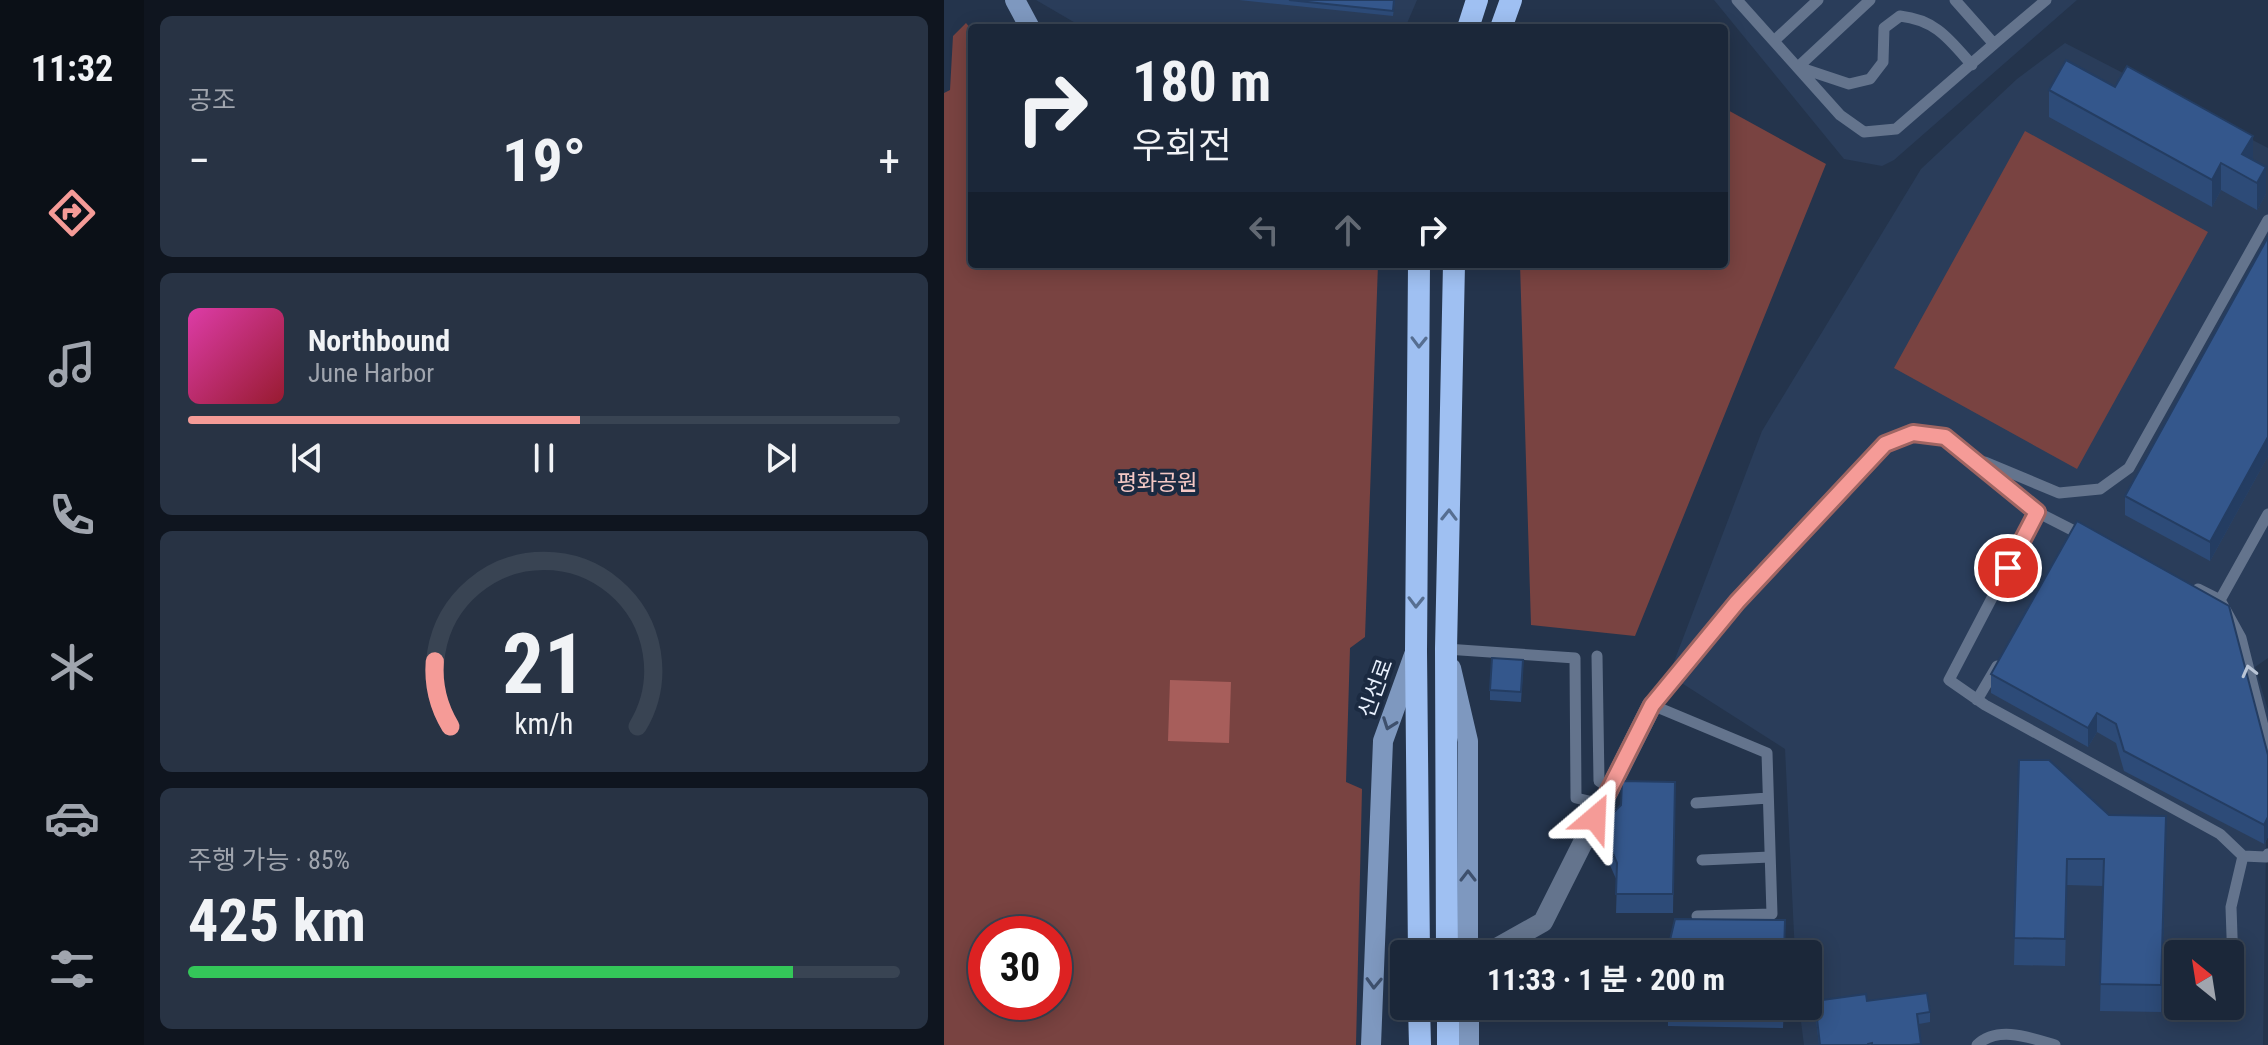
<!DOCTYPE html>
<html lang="ko">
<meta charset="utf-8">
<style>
:root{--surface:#1b2739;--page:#283344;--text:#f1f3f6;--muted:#a0a5ae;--line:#394453;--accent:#f59b97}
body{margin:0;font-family:"Roboto Condensed","Noto Sans KR",sans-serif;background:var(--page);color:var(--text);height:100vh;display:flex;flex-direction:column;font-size:30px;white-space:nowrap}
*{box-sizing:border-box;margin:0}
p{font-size:26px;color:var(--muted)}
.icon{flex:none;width:44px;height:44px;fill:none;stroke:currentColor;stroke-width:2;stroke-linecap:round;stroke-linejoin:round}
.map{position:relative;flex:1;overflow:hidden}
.drawer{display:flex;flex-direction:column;gap:16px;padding:16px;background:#0f151f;width:800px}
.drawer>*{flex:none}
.top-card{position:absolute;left:24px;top:24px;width:760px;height:244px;border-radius:8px;box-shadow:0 4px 20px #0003,0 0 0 2px var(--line);background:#1b2739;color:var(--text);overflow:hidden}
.needle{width:52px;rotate:330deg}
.tools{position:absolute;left:1220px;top:940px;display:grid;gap:16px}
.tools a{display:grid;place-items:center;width:80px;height:80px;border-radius:8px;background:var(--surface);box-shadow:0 4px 20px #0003,0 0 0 2px var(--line);font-size:40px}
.speed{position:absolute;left:24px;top:916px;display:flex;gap:16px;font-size:40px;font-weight:700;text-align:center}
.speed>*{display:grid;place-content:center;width:104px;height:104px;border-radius:50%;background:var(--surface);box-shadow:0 4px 20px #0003,0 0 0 2px var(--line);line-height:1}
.speed .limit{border:12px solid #d22;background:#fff;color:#111}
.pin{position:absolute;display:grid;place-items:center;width:68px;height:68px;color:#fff;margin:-34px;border:4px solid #fff;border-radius:50%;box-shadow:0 2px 8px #0007}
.me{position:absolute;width:88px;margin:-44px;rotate:26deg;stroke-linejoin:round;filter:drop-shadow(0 0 6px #0008)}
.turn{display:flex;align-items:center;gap:28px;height:168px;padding:0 32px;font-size:36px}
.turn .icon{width:104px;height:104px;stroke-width:2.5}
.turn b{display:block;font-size:56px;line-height:68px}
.lanes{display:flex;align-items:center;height:76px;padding:0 32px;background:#0003;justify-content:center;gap:40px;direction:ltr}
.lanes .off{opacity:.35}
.big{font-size:60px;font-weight:700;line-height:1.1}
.drawer .tile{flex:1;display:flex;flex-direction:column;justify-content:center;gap:12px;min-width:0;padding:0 28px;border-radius:12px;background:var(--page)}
.drawer .dial{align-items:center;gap:0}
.dial svg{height:208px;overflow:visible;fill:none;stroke:var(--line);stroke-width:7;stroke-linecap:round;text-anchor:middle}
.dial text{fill:var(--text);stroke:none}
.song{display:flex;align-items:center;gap:24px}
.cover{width:96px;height:96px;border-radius:12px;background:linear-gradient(135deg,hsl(320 70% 55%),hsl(350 70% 35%))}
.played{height:8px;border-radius:4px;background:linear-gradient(90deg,var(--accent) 55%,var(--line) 55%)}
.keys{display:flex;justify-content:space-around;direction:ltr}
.heat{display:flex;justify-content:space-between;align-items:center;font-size:44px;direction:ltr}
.charge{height:12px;border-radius:6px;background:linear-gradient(90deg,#34c759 85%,var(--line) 0)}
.trip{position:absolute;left:446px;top:940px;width:432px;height:80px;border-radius:8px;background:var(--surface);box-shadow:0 4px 20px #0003,0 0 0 2px var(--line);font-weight:700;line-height:80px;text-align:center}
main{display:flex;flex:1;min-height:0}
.dock{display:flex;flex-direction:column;width:144px;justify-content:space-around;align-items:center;background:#0b1017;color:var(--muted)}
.dock .icon{width:56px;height:56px}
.dock .on{color:var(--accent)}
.dock b{font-size:36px;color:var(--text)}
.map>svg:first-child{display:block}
.built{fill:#2a3d5a;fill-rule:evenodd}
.green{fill:#794341;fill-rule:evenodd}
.water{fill:#a75e5b}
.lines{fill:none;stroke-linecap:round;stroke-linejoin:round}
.service{stroke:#64748d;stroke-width:11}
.minor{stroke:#64748d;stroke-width:20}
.secondary{stroke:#7e98bf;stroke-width:20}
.trunk{stroke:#9fc0f2;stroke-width:22}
.wall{fill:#2d4b78}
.shaded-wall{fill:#243d62}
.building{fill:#34578c;stroke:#243d62;stroke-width:2}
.oneway{stroke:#566e91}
.oneway2{stroke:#bac5d6}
.oneway3{stroke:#3e506d}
.route-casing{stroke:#9f6562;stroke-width:20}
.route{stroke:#f59b97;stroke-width:14}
.labels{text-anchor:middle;stroke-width:8;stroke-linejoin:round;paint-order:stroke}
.park-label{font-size:22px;fill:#f4c8c5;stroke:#1b2a41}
.street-label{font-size:22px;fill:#e9f1fe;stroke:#1b2a41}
</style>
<main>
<nav class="dock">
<b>11:32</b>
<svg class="icon on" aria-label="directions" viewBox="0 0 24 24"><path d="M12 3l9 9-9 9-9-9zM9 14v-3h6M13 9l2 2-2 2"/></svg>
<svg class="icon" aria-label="music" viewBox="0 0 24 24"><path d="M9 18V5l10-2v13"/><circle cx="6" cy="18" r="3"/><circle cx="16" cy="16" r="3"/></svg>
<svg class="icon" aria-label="phone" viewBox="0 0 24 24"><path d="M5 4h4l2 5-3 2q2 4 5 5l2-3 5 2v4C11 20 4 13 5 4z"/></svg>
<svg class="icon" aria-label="climate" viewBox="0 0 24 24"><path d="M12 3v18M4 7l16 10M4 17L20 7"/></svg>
<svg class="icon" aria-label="car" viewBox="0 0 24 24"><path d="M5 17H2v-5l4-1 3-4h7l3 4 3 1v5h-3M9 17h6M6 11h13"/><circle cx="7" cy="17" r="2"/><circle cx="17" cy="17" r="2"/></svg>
<svg class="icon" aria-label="filters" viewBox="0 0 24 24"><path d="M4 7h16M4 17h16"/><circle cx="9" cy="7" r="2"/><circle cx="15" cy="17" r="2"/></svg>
</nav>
<section class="drawer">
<div class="tile"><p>공조</p>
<div class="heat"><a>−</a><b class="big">19°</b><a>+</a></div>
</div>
<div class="tile">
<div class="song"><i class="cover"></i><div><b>Northbound</b><p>June Harbor</p></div></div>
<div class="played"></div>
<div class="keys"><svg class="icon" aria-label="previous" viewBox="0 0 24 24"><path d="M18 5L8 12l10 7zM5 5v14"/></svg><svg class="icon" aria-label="pause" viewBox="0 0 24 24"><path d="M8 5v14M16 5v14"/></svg><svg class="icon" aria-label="next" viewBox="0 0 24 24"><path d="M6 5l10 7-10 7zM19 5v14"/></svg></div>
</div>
<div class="tile dial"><svg viewBox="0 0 100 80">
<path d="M14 69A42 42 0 1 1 86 69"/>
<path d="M14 69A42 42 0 0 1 8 44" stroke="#f59b97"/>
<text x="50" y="56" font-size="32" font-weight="700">21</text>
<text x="50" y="72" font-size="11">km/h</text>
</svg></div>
<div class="tile"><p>주행 가능 · 85%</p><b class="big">425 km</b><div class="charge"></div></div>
</section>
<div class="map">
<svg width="1324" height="1045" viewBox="0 0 1324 1045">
<rect width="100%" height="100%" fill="#24344c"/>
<path class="built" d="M92,0H473L461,28H140Z
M770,0H1133L950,160L938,166L900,159Z
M1121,43L1324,148V658L1311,667L1324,710L1319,1045H860L855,1006H864V954H851L841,749L725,675L818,431L977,169L1073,79ZM1234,954H1286V1006H1234Z"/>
<path class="green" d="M22,23L28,30V264H434L421,637L406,648L402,782L418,789L412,1045H0V93L6,90L9,36ZM42,934H110V1002H42Z
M780,108L882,164L691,636L587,625L576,264H780Z
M1081,131L1264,232L1133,469L950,368Z"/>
<path class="water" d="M226,680L287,682L285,743L224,741Z"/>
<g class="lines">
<path class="service" d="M793,0L896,115L920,132L952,129L1050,44L1011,0
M926,0L854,67L905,84L926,79L939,62L940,28L956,16C992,20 1005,39 1028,65
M831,40L874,0
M1050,44L1102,0
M1041,462L1115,493L1156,489L1185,468L1324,220
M1093,512L1005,680L1041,705L1276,834L1299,856L1287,907L1290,993
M1254,589L1276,600L1297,638L1324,746
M1276,600L1324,514
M502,649L631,658L632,798L658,804
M653,656L655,781L666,788
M1033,700L1053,666
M752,803L824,798
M1299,856L1322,857L1324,854
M758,860L826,857
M753,916L828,914L823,753L708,705L793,602L941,444L969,433L1001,437L1093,512L1140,536
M1033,1045C1054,1025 1087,1038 1111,1045"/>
<path class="minor" d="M542,954L599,922L708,705"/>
<path class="secondary" d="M71,0L86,28
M507,668L524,741V954
M525,1006V1045
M427,1045L439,741L470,655"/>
<path class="trunk" d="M524,28L533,0
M557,28L567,0
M475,954L472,651L475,264
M503,954L502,649L510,264
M475,1006L476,1045
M504,1006V1045"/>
</g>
<path class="wall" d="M295,0H451L449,16Z
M1105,90L1309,160L1322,194L1313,210L1277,190L1268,207L1105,117Z
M1324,237V456L1266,561L1181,515V496Z
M579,670L577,702L546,700V690Z
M1047,674L1324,755V837L1320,844L1180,771L1172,743L1153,732L1144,747L1047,693Z
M1075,760L1165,815L1222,843L1217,1012L1156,1011L1159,886L1123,885L1121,966L1070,965Z
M731,782L729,913H672L673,881L661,854V835Z
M110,983H116L117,1003L92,1004V1002H110Z
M871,1001H923L986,1012V1022L975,1024L977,1045H875L871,1011Z
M724,1006H840L839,1028L724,1026Z"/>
<path class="shaded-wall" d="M1309,136V163L1298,154Z
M1277,163V190L1268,207V180Z
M1322,167V194L1313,210V183Z
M1324,437V456L1266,561V542Z
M1153,713V732L1144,747V728Z
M1222,816V843L1217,1012V985Z
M1324,817V837L1320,844V825Z"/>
<path class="building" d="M345,0H450L449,11Z
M1122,60L1171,87L1183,66L1309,136L1298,154L1322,167L1313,183L1277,163L1268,180L1105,90Z
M1324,237V437L1266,542L1181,496Z
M1133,521L1285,606L1324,755V817L1320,825L1180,751L1172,724L1153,713L1144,728L1047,674Z
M548,658L579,660L577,692L546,690Z
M1075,760H1105L1165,815L1222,816L1217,985L1156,984L1160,859H1123L1121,939L1070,938Z
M678,781L731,782L729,894H672L673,863L661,835L667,815L677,805Z
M731,919L841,920L840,954H710V940H726Z
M110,983H116L117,998H110Z
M983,993L986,1012L973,1014L977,1044L966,1045H928V1043L924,1044V1045H876L871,1001L922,994L923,1001Z
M724,1006H839V1008Z"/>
<defs><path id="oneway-chevron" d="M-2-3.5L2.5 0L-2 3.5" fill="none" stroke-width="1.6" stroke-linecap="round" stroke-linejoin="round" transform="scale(2)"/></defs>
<g class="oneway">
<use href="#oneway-chevron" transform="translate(475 342) rotate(91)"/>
<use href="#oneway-chevron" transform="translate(505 515) rotate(-89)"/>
<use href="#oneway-chevron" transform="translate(472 602) rotate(91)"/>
</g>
<use class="oneway2" href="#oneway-chevron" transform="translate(1305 671) rotate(-104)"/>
<g class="oneway3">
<use href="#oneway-chevron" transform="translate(445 724) rotate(110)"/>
<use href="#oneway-chevron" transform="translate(524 876) rotate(-90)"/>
<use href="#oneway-chevron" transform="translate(430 983) rotate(92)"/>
</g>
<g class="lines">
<defs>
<path id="route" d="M651,818L708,705L793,602L941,444L969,433L1001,437L1093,512L1064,568"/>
</defs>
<use href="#route" class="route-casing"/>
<use href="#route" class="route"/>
</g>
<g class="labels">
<g class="park-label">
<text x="213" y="490">평화공원</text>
</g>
<g class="street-label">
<text transform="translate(431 688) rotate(-70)" y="8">신선로</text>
</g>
</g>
</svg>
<div class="tools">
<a><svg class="needle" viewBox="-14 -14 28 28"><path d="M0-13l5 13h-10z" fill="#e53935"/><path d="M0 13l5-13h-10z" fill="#a0a5ae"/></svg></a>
</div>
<div class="speed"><div class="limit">30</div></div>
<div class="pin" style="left:1064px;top:568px;background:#d93025"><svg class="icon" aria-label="arrive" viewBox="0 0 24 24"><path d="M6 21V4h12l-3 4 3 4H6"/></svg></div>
<svg class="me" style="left:651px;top:818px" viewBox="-20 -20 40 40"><path d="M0-17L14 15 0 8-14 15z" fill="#f59b97" stroke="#fff" stroke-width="4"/></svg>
<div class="trip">11:33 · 1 분 · 200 m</div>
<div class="top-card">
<div class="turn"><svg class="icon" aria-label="right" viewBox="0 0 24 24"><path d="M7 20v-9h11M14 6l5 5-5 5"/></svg><div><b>180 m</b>우회전</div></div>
<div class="lanes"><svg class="icon off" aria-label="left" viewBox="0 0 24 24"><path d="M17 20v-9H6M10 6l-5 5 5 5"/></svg><svg class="icon off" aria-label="ahead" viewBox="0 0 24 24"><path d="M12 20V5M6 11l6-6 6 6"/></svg><svg class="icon" aria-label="right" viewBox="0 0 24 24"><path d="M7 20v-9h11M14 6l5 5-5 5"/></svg></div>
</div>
</div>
</main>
